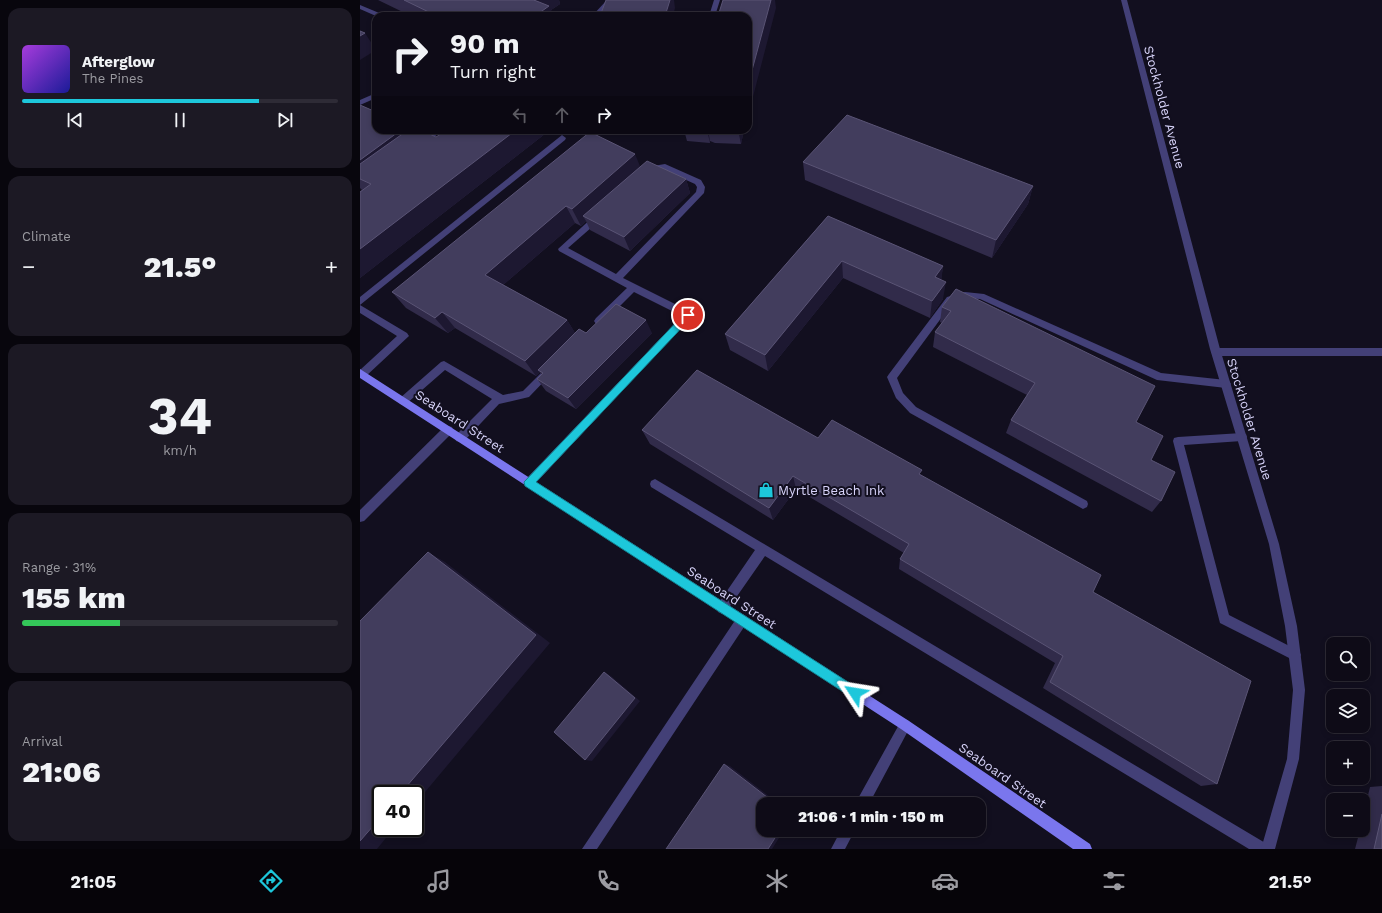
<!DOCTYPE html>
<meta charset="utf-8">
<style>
:root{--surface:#0e0b17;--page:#1c1924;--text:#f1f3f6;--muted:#9b9ba1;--line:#2e2b36;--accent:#1dc7db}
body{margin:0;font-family:"Work Sans",sans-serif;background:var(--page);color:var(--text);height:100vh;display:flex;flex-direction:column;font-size:15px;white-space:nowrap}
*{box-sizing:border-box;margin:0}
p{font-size:13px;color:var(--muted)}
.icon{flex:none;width:22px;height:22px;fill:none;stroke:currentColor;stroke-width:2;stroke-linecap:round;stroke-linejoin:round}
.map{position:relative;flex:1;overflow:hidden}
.drawer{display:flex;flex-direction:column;gap:8px;padding:8px;background:#08060d;width:360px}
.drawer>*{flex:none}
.hud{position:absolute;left:12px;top:12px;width:380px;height:122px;border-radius:12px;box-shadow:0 2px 6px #0003,0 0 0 1px var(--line);background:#0e0b17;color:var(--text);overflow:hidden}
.fabs{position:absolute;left:966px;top:637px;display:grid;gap:8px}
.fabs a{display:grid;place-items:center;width:44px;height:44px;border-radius:8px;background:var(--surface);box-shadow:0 2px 6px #0003,0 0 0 1px var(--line);font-size:20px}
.speed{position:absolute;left:12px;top:785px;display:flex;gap:8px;font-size:20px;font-weight:700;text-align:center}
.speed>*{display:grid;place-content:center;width:52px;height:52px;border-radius:50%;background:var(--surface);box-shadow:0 2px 6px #0003,0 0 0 1px var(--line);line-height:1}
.speed .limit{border:2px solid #111;border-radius:6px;background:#fff;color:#111}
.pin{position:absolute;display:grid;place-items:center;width:34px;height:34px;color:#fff;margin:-17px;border:2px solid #fff;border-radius:50%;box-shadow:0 1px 4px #0007}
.me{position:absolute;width:44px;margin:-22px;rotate:303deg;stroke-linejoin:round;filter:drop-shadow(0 0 3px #0008)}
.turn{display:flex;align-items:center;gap:14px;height:84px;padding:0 12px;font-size:18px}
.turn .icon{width:52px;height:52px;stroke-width:2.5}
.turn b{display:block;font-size:28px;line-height:34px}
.lanes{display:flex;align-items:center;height:38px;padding:0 12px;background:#0003;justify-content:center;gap:20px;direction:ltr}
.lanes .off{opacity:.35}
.big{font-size:30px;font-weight:800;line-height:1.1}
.drawer .widget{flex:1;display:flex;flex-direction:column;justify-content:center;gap:6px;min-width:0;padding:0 14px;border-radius:12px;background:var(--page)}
.drawer .dial{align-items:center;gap:0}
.dial b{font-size:52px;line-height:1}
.song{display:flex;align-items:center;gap:12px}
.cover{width:48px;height:48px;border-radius:6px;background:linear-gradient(135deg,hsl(280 70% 55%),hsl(240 70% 35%))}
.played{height:4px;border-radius:2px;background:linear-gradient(90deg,var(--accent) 75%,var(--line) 75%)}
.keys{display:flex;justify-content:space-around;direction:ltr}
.heat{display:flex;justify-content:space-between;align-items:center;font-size:22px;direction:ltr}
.charge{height:6px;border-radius:3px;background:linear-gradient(90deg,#34c759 31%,var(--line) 0)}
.trip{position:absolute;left:396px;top:797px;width:230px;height:40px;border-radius:12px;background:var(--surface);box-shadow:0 2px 6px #0003,0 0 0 1px var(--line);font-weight:800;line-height:40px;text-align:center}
.menu{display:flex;height:64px;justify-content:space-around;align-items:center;background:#060409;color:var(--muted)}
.menu .icon{width:28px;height:28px}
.menu .on{color:var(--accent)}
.menu b{font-size:18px;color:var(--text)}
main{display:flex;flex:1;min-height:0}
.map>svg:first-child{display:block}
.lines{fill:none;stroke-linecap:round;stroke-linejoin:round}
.lane{fill:#434077;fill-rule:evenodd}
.street{fill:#434077;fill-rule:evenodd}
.secondary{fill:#7a76ed;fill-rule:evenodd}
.wall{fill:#312b4a}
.shaded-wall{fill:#1d1831}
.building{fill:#423d5d;stroke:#5a5475}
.route{fill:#1dc7db;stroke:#13818e}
.labels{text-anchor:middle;stroke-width:4;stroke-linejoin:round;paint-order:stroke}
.street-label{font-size:13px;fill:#d7d3f9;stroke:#120f1f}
.poi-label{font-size:13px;fill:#d7d3f9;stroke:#120f1f;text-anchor:start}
</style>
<main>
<section class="drawer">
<div class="widget">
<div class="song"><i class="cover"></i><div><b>Afterglow</b><p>The Pines</p></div></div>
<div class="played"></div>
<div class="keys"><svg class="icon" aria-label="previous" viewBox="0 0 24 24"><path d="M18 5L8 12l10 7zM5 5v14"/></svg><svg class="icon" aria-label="pause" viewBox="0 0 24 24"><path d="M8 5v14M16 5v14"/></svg><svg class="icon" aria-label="next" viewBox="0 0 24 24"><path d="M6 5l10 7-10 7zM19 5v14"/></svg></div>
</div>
<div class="widget"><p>Climate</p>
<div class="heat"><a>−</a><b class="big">21.5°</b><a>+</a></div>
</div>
<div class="widget dial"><b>34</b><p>km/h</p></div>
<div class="widget"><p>Range · 31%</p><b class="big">155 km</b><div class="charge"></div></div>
<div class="widget"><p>Arrival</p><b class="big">21:06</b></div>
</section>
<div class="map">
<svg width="1022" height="849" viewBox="0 0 1022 849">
<rect width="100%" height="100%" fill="#120f1f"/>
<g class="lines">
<path class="lane" d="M247,0H254L238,16H232Z
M354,0H360L355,16H349Z
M0,5L24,15L25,16H16L0,9Z
M16,93V98L0,105V100Z
M74,130H83L64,145H58V141Z
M202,135L206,138L205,140L0,305L47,333L49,336L5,377H0V370L37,336L0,313V297Z
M305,164L341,180L345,187L344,193L263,278L331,312L333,315L173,486L169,488L165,486L164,483L165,480L322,316L274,292L242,324H236L234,321L236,318L267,288L199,251L198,249L234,216H240L241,218L240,220L208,248L256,274L336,192L337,187L335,184L304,170L289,174L285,171L293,166Z
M605,292L624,294L801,373L866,380L869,381L871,384L869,387L866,388L797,380L620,299L605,298L593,302L537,378L543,393L556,407L727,501L728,504L727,507L723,509L550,413L536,398L527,377L529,374L587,297Z
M856,348H1022V356H856L853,355L851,352L853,349Z
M84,361L143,395L163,391L185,369H191L193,372L169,397L139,404L104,441L100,442L96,441L95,438L96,435L132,399L85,370L46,404L43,405L40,404L38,401L40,398L81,362Z
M88,426L92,427L93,430L92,433L4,521L0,522V510L84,427Z
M882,433L886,434L887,437L886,440L882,441L824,445L869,615L939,651L941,655L939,659L935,661L860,623L813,441L814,438L818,437Z
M295,479L907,844L909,849H889L405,556L366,612L362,614L358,612L356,608L358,604L395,550L291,487L290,484L291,481Z
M382,614L386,616L388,620L386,624L237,849H222L378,616Z
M545,719L549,721L551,725L549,729L509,804H495L541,721Z
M481,830H495L485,849H471Z"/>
<path class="street" d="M761,0H767L860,349L919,544L937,626L945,690L939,759L915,849H901L927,759L933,690L925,626L909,544L850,349Z"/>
<path class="secondary" d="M0,369L549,721L730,844L732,849H713L541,729L0,378Z"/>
</g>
<path class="wall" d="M18,0H199L200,4L191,10L193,16H51Z
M0,105L16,130L76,137L87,130H190L0,278V192L2,190L0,188Z
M324,130H384L381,144L355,143L350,141V143L327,141Z
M443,162L673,186L668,204L632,258L445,180Z
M280,167L326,179L330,193L270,251L230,230L226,221L221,226L215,223L143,285L207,320L215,333H292L216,409L186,391L177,379L181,375L180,372L176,376L95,328L88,333L46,308L32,292Z
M468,216L583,266L581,280L583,299L570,318L483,278L408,371L370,350L365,334Z
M596,289L776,422L791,460L801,501L792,512L646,433L651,420L667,395L573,347L575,332L582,323L580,322L582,307Z
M282,430L458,438L561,475L733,592L857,784L841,786L683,688L695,663L539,569L540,559L544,553L436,489L413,520L290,444Z
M1022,786V849H995L1000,830H1003V816L1010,787Z"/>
<path class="shaded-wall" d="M174,0H199L200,4L191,10L193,16H175Z
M310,0H314L315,8L313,16H305Z
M411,0H415L416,8L388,116V85Z
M5,33L16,50L0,60V36Z
M41,130H49L0,179V160Z
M156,130H190L0,278V249Z
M347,130H348L350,141V143Z
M378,130H384L381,144Z
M275,154L282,171L223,216L226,221L221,226L212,209Z
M326,179L330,193L270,251L264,237Z
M673,186L668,204L632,258L636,240Z
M206,206L215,223L136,291L125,275Z
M482,261L483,278L408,371L405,355Z
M583,266L581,284L575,277Z
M586,282L583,299L570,318L572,301Z
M82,312L95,328L88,333L75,318Z
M207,320L217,336L178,370L180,372L176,376L165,361Z
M286,320L292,333L216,409L208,398Z
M433,476L436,489L413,520L409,508Z
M68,552L85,562L190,643L55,804V794H40Z
M244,672L251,676L280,701L232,761L225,760Z
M364,764L370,766L419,804H416Z
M21,817V828H34L17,849H0V841Z
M420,830H424L412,849H408Z"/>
<path class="building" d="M44,0H175H174L189,6L175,16H77Z
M246,0H310L305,16H240Z
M363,0H411L388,85V16H358Z
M0,31L5,33L0,36Z
M0,105L16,112V130H41L0,160Z
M487,115L673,186L636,240L443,162Z
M48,130H61L76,137L87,130H156L0,249V192L11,184L0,179V164Z
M230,132L275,154L212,209L206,206L125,275L207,320L165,361L82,312L75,318L32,292Z
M287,161L326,179L264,237L223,216Z
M468,216L583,266L575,277L586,282L572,301L482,261L405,355L365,334Z
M596,289L795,386L776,422L803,436L791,460L815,472L801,501L651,420L675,383L575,332L591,311L582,307Z
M256,304L286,320L208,398L177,379L183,373L178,370L219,329L226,333Z
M337,370L458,438L472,420L562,470L559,474L741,575L733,592L891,681L857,784L690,682L703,656L540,559L549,544L433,476L409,508L282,430Z
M68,552L176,635L40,794H21V817L0,841V621Z
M244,672L275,698L225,760L194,732Z
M364,764L416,804H403V830H420L408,849H306Z
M1022,814V849H1014Z"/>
<path class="route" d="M328,312L332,315L331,318L176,482L499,689L500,693L499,697L495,699L491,697L165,486L164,482L325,313Z"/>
<defs>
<symbol id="shop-bare" viewBox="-9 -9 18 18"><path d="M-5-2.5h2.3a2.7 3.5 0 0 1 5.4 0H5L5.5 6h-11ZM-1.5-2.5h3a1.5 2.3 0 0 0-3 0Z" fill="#1dc7db" stroke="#120f1f" stroke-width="2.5" paint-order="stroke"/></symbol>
</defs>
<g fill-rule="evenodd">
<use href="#shop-bare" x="395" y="479" width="22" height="22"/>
</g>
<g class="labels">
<g class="street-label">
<text transform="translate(805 107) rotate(75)" y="5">Stockholder Avenue</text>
<text transform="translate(890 419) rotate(73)" y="5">Stockholder Avenue</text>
<text transform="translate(100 421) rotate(33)" y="5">Seaboard Street</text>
<text transform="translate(372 597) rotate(33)" y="5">Seaboard Street</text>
<text transform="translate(643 775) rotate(35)" y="5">Seaboard Street</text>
</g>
<g class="poi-label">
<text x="418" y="495">Myrtle Beach Ink</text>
</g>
</g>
</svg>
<div class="fabs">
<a><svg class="icon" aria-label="search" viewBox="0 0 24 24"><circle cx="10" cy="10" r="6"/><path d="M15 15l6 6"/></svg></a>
<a><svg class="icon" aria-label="layers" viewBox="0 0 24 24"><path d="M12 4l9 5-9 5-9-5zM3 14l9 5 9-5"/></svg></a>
<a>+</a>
<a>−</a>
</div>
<div class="speed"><div class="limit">40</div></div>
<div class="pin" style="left:328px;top:315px;background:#d93025"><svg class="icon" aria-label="arrive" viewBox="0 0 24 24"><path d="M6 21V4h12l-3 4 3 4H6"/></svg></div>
<svg class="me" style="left:495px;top:693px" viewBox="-20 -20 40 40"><path d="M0-17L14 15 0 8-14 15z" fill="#1dc7db" stroke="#fff" stroke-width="4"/></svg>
<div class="trip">21:06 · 1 min · 150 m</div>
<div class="hud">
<div class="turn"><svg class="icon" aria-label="right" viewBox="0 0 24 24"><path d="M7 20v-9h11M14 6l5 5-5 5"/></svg><div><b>90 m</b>Turn right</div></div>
<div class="lanes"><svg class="icon off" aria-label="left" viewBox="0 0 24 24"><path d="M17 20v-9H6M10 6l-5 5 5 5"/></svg><svg class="icon off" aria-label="ahead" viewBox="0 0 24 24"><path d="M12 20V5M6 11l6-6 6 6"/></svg><svg class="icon" aria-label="right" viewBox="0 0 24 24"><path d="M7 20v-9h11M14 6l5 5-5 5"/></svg></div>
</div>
</div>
</main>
<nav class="menu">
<b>21:05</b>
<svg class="icon on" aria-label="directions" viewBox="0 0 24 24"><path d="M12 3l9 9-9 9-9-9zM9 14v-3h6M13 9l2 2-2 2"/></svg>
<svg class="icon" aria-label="music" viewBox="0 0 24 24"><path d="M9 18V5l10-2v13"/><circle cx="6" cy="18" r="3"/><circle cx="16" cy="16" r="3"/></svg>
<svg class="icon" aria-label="phone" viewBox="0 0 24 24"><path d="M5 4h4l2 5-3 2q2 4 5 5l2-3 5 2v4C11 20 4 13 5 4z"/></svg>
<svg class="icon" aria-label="climate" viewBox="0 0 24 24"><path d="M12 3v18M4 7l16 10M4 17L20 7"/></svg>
<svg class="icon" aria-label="car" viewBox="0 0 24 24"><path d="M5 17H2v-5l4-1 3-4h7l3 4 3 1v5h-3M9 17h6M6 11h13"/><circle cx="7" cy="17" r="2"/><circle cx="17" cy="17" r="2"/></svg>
<svg class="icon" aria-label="filters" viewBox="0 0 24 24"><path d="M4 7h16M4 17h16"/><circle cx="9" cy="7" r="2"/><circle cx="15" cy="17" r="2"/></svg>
<b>21.5°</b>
</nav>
